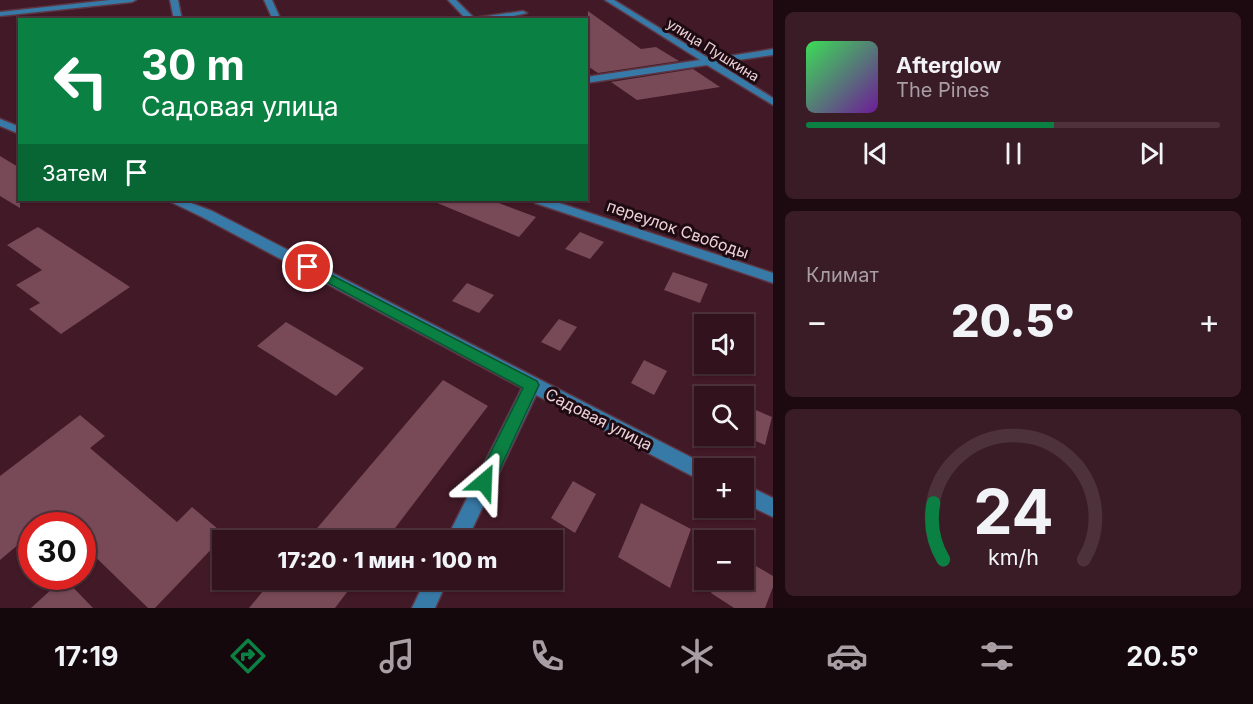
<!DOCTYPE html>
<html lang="ru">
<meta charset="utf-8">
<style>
:root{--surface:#32131d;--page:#3a1c26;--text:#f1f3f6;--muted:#a89ea4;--line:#4d323b;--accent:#0b8043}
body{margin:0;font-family:Inter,sans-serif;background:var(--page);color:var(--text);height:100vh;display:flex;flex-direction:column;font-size:22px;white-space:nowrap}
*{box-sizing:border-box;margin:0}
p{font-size:20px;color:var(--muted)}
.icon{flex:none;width:33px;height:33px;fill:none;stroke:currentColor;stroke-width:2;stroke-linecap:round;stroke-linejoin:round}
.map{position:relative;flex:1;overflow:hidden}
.side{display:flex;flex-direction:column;gap:12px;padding:12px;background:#1c0a10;width:480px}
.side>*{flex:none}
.top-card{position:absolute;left:18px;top:18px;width:570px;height:183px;border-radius:0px;box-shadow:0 2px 4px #0004,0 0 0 2px var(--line);background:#0b8043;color:#fff;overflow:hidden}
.controls{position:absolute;left:694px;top:314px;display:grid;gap:12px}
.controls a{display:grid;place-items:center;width:60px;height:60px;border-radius:0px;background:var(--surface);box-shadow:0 2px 4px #0004,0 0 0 2px var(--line);font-size:30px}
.speed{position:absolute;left:18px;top:512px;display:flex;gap:12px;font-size:30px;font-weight:700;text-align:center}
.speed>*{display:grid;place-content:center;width:78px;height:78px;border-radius:50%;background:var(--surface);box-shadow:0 2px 4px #0004,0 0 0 2px var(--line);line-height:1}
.speed .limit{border:9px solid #d22;background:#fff;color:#111}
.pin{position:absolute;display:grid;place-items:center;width:51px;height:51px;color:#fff;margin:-26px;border:3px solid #fff;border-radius:50%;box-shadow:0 2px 6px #0007}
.me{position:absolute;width:66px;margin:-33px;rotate:26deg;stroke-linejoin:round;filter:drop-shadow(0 0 4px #0008)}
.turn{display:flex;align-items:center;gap:21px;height:126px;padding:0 24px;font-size:27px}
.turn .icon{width:78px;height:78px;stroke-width:2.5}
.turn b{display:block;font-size:42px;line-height:51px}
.then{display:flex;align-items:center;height:57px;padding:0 24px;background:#0003;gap:12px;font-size:22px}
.big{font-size:45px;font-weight:800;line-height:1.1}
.side .card{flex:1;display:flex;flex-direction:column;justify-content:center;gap:9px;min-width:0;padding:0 21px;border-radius:9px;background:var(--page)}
.side .dial{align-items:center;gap:0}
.dial svg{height:156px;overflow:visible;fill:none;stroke:var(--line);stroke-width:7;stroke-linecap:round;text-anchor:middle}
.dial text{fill:var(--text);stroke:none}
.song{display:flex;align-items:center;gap:18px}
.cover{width:72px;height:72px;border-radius:9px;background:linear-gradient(135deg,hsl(130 70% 55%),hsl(280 70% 35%))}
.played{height:6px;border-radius:3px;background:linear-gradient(90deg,var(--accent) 60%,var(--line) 60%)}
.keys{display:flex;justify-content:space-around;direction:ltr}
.heat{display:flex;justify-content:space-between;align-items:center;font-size:33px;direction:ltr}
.trip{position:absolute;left:212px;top:530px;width:351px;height:60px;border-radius:0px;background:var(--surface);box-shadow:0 2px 4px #0004,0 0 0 2px var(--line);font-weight:800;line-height:60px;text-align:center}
.tabs{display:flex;height:96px;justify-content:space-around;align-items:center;background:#14080c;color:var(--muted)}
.tabs .icon{width:42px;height:42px}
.tabs .active{color:var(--accent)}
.tabs b{font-size:27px;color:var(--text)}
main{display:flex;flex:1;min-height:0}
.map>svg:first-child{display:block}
.building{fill:#784957}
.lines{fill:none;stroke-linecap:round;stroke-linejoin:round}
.minor-casing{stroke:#5d3643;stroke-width:3}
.minor{fill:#387aa7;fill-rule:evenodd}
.route{fill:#0b8043;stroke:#07532c;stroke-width:1.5}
.labels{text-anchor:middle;stroke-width:6;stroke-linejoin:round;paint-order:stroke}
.far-street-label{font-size:14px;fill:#edd1d8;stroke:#1d0b11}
.street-label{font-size:16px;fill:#edd1d8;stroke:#1d0b11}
</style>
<main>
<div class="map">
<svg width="773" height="608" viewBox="0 0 773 608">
<rect width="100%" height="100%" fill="#421927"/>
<path class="building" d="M588,11L641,49L656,47L679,61L598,73L586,65Z
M693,69L720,87L637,100L611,82Z
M0,156L20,168V208L0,196Z
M430,200H491L536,217L519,237Z
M38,227L130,287L61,334L29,309L40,303L16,285L42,270L7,245Z
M580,232L604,242L590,259L565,249Z
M673,272L708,284L700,303L664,290Z
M467,283L494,295L479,313L452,301Z
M559,319L577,327L560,351L541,342Z
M286,322L364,368L336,396L257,346Z
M644,360L667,371L654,395L631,383Z
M443,380L488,406L386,540H307Z
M744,405L772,417L765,445L744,436Z
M80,415L105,436L90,448L177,522L192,507L225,535L155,608H148L82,544V525H62L53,516L41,525H32V533L0,560V476Z
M573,481L596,494L575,533L551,518Z
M641,503L691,529L670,588L618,557Z
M744,559L773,576V587L765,608H734L711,593L717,579H744Z
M64,578L93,608H31Z
M273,579H357L335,608H249Z"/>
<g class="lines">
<defs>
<path id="minor" d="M110,0H136L132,2L0,16V12Z
M170,0H178L182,20H174Z
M264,0H272L281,20H273Z
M448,0H456L474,18L523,11L527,13L495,20H467Z
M605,0H614L710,59L773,49V55L717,63L773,98V105L707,65L586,83V77L700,60Z
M0,119L20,127V134L0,126Z
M167,200H183L212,211L712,468H705V482L698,479L536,395L467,540H446L522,388L202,217Z
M533,200H550L773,273V283L535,203Z
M744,484L773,498V517L744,503Z
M426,579H448L435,608H412Z"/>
</defs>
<use href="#minor" class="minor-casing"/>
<use href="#minor" class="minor"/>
</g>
<path class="route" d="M308,263L537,381L539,385L491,488L484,490L478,488L476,482L523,388L304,270L302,267Z"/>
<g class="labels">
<g class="far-street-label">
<text transform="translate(713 50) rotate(32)" y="5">улица Пушкина</text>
</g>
<g class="street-label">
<text transform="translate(678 229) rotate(19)" y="6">переулок Свободы</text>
<text transform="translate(599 419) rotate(27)" y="6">Садовая улица</text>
</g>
</g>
</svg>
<div class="controls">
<a><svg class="icon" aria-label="sound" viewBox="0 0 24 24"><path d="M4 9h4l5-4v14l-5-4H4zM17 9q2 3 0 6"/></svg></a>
<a><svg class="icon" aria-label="search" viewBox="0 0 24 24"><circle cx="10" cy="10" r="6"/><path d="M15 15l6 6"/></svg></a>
<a>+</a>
<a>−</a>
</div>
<div class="speed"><div class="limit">30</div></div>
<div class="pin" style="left:308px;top:267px;background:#d93025"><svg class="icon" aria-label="arrive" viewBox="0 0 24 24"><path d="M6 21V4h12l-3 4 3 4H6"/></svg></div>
<svg class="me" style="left:484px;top:482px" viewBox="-20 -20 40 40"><path d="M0-17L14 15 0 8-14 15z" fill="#0b8043" stroke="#fff" stroke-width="4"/></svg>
<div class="trip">17:20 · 1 мин · 100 m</div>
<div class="top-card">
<div class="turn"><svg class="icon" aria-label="left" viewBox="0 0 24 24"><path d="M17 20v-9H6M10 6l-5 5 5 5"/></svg><div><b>30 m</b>Садовая улица</div></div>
<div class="then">Затем<svg class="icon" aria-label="arrive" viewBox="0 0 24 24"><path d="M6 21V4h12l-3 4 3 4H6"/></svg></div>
</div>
</div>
<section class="side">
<div class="card">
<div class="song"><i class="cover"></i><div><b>Afterglow</b><p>The Pines</p></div></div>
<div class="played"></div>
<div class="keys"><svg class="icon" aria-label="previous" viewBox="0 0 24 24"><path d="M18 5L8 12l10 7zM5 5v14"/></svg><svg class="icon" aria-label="pause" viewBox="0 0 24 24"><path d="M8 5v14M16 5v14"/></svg><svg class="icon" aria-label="next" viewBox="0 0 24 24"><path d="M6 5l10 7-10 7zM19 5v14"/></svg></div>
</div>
<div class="card"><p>Климат</p>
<div class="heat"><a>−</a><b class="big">20.5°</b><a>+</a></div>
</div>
<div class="card dial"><svg viewBox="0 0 100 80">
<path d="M14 69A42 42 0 1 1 86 69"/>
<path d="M14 69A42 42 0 0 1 9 40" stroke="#0b8043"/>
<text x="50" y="56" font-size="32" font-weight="700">24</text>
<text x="50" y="72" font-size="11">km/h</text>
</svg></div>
</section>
</main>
<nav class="tabs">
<b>17:19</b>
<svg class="icon active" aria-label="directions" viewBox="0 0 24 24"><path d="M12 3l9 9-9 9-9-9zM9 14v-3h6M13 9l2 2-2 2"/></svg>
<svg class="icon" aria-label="music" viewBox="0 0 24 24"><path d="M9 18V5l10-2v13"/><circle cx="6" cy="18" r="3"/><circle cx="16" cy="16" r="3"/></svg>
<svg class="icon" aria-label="phone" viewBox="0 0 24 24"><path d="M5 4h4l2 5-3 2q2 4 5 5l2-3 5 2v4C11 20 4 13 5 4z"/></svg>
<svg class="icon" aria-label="climate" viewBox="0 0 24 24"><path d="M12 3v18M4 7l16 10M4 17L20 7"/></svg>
<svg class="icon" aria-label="car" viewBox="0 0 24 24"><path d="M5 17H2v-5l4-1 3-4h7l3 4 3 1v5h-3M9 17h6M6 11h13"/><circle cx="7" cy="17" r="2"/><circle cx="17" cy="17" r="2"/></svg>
<svg class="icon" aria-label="filters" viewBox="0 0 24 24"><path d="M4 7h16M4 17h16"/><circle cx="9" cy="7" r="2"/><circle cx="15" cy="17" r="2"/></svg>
<b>20.5°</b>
</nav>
